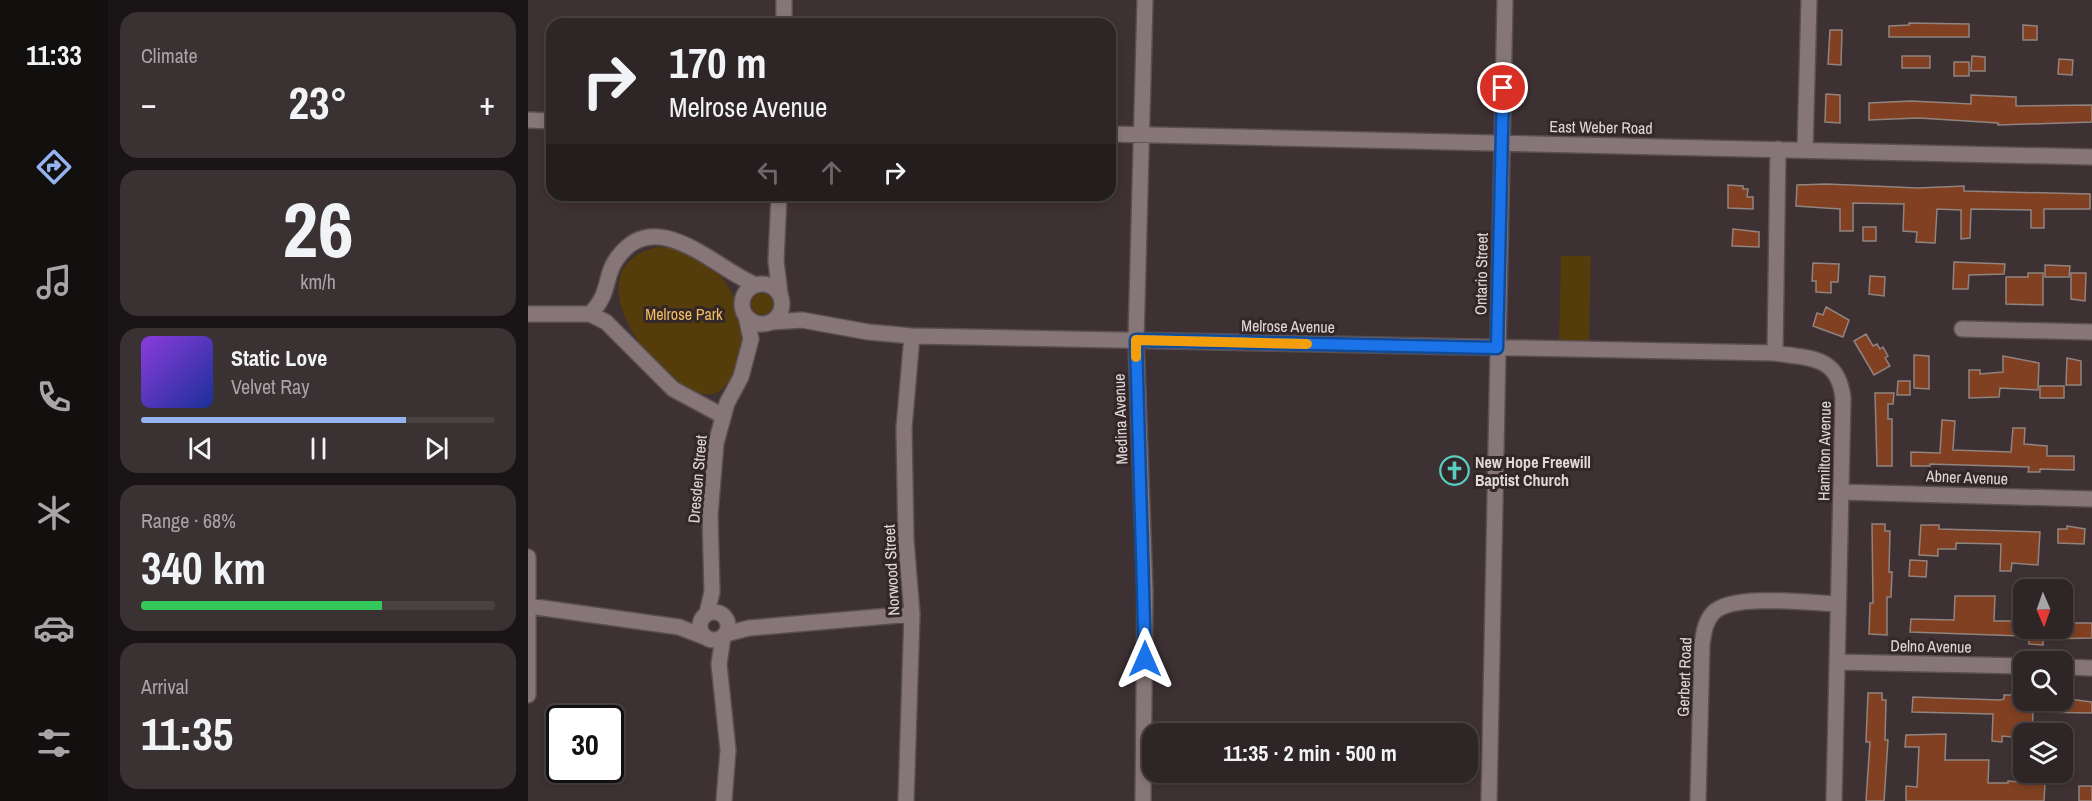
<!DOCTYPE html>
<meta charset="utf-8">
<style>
:root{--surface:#2e2526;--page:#3a3132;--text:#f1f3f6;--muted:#a7a5a7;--line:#494243;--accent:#95b2f1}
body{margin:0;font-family:"Archivo Narrow",sans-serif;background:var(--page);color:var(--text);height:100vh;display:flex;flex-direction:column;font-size:22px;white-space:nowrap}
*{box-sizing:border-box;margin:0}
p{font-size:20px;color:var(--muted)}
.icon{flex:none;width:33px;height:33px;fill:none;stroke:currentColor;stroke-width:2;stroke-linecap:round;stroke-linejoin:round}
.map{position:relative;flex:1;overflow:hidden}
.side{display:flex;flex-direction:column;gap:12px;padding:12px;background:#191415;width:420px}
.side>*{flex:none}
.guide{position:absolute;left:18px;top:18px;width:570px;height:183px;border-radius:18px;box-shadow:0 3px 9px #0003,0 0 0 2px var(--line);background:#2e2526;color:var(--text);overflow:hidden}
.needle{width:39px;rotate:178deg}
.buttons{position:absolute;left:1485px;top:579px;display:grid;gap:12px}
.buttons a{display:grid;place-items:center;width:60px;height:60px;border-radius:12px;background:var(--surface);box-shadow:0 3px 9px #0003,0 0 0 2px var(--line);font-size:30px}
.speed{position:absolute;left:18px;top:705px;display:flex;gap:12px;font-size:30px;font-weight:700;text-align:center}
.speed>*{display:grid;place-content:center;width:78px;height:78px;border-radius:50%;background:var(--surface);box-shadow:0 3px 9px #0003,0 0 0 2px var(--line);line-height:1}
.speed .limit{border:3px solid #111;border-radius:9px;background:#fff;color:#111}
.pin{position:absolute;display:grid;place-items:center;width:51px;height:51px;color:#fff;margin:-26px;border:3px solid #fff;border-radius:50%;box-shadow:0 2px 6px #0007}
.me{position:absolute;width:66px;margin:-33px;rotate:0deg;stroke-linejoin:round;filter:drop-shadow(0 0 4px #0008)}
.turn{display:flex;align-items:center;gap:21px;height:126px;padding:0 24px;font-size:27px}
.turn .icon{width:78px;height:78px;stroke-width:2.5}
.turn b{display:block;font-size:42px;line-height:51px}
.lanes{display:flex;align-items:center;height:57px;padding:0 24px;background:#0003;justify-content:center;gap:30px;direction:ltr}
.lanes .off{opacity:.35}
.big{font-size:45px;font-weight:800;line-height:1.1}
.side .card{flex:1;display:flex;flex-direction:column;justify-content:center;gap:9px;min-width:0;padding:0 21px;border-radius:18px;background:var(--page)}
.side .dial{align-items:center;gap:0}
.dial b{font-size:78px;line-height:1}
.song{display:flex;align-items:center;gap:18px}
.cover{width:72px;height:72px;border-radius:9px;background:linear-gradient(135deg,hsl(270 70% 55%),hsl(230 70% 35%))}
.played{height:6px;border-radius:3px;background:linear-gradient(90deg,var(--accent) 75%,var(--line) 75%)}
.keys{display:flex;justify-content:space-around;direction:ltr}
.heat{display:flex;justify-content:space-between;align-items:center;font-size:33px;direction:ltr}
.charge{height:9px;border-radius:4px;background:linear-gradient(90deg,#34c759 68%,var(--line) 0)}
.trip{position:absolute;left:614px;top:723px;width:336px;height:60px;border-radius:18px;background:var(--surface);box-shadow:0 3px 9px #0003,0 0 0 2px var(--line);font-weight:800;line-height:60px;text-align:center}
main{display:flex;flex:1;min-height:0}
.dock{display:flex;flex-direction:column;width:108px;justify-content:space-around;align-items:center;background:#120f0f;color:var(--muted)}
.dock .icon{width:42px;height:42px}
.dock .active{color:var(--accent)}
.dock b{font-size:27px;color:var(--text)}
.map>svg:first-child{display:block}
.green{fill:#543c0b}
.building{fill:#804021;stroke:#91837d;stroke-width:1.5}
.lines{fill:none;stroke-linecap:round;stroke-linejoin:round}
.minor-casing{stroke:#594e50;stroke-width:18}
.minor{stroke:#867678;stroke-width:15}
.route-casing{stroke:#114b97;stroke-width:15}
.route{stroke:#1a73e8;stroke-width:10}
.slow{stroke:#f59e0b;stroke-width:10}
.labels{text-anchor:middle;stroke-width:6;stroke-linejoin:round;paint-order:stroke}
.street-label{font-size:16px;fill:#e0d8d8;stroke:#342729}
.park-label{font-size:16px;fill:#f3be5f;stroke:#342729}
.poi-label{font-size:16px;font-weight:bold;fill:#e0d8d8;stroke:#342729;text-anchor:start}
</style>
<main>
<nav class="dock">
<b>11:33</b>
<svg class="icon active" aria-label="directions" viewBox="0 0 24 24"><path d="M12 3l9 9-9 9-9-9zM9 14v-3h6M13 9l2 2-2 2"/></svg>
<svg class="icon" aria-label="music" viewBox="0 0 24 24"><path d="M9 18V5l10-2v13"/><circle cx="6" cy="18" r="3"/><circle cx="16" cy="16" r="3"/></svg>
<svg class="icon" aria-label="phone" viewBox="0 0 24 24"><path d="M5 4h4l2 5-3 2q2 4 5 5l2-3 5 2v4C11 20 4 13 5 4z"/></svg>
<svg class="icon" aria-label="climate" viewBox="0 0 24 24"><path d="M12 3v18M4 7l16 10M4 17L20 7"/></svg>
<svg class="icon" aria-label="car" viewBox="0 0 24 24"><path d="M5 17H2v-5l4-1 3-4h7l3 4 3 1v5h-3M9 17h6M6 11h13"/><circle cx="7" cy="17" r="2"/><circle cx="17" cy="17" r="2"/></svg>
<svg class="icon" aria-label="filters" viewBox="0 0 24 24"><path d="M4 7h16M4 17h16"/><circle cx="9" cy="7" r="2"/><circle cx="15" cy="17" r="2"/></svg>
</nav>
<section class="side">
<div class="card"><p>Climate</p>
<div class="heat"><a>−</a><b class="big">23°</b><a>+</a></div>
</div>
<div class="card dial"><b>26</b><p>km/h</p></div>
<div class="card">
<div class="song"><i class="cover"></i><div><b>Static Love</b><p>Velvet Ray</p></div></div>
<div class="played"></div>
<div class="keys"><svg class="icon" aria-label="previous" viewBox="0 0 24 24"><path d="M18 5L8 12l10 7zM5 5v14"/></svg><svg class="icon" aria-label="pause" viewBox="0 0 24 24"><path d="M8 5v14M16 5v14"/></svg><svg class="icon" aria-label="next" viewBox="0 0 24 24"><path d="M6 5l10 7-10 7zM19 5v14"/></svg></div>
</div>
<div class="card"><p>Range · 68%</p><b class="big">340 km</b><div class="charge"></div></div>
<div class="card"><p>Arrival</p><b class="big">11:35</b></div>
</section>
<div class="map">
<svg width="1564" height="801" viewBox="0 0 1564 801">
<rect width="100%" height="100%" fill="#3e3133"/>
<path class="green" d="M131,247C188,251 224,301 212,356C209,368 202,384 192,391C152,419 27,267 131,247Z
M1033,256H1063L1061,343L1031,342Z
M223 304a11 11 0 1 1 22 0a11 11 0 1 1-22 0Z"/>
<path class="building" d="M1381,23L1441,24V37H1361V26L1381,25Z
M1495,25L1509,26V40H1495Z
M1302,30H1314L1313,65L1300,64Z
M1374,56H1402V68H1374Z
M1444,56L1457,57V71H1443Z
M1531,59L1545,60L1544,75L1530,74Z
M1426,62H1441V76H1426Z
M1298,94L1312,95V123L1297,122Z
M1443,95L1488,97V106L1564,105V122L1470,125V123L1391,118L1341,120V103L1383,101L1443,104Z
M1299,184L1390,188L1436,186V191L1562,194V209H1516V228H1503V210L1443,209L1442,238L1433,239V210L1409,209L1407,243L1388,242L1389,232L1375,231L1376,204L1325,203V231H1312V209L1268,206L1269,185Z
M1200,185L1215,186V189H1220L1219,197H1225V209L1200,208Z
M1335,227H1348V241H1335Z
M1205,229L1231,232V247L1204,246Z
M1426,262L1477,264L1476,274L1441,275L1440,289H1425Z
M1285,263L1311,264L1310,282H1303V293L1288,292V281H1284Z
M1517,265L1542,266L1541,277H1517Z
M1500,273H1515V305L1478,304V277H1500Z
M1543,273H1558L1557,301L1543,299Z
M1342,276L1357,277L1356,296L1341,294Z
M1298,307L1321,320L1315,337L1285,326L1289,313L1295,315Z
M1338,334L1345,346L1349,344L1352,349L1355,347L1360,356L1357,358L1362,366L1346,375L1326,341Z
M1386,355L1401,356V389L1386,388Z
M1475,356L1511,363L1510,390L1472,388L1471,397L1441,398V370H1452V374L1475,372Z
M1539,358L1553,361V385H1538Z
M1370,381H1382V395H1369Z
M1512,386H1536V398H1512Z
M1347,393H1366L1365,404H1360V419H1364V466H1349Z
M1414,420L1427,421L1425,450L1483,452L1485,428H1497L1496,444L1519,446V456H1546V470L1512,469V472H1500L1501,467L1402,464V466H1383V452L1412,453Z
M1344,524H1357V531H1362L1361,572H1364L1363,597H1359V635L1341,634L1342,603H1345Z
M1393,525H1411V529L1512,532L1510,565L1484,563L1483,571H1472L1473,544L1428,543V549H1410V556L1391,555Z
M1539,526L1557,529L1556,544L1530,543V529H1539Z
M1382,560L1399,561L1398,577L1381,576Z
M1427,596H1467L1466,621H1495L1494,636L1382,632L1383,619L1426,620Z
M1546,623H1564V638L1518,639L1515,640V645L1501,644L1500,628H1534V625Z
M1340,693H1354V700H1358L1357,740H1360L1356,801H1338L1342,742H1338Z
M1476,695H1489V700H1534V698L1564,702V713L1505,712L1504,734H1496V738L1474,736V742L1464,741L1465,714L1384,712L1385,697L1472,700L1476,699Z
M1418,734L1417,760H1461L1460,783H1480V781L1517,784L1516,801H1378V786L1389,787L1391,747H1377L1378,735Z
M1551,786H1564V801H1551Z"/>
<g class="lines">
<defs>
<path id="minor" d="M256,0V24
M0,120L24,121
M582,134L1564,157
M1277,150L1281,0
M251,195L248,261L252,294
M214 304a20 20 0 1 1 40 0a20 20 0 1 1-40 0Z
M0,314H62L78,322L145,389L195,416
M62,314C84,292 75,276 90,257C129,204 189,270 228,285
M244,322L274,320L340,332L384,336L1247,353C1282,359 1310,355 1315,398L1306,801
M1434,329L1564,332
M1247,353L1250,149
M1313,492L1564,499
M0,557V695
M0,606L151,627L177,637
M172 626a14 14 0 1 1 28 0a14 14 0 1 1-28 0Z
M179,613L184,592L182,515L188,443L199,403L213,377L223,339L218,316
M198,634L221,628L384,614
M195,637L191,664L200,750L196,801
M1309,662L1496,666
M1534,667L1564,668
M378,801L384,614L378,540L376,428L384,336
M615,801L617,591L608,340L617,0
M961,801L977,0
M1170,801L1174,644C1176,632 1177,622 1185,613C1204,593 1282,603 1310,604"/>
</defs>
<use href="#minor" class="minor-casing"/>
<use href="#minor" class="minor"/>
</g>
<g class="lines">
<defs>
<path id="route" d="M617,659L608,340L969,348L975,88"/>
</defs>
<use href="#route" class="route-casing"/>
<use href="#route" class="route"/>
<path class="slow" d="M608,357V340L779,344"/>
</g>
<defs>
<symbol id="church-ring" viewBox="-11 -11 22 22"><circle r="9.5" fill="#342729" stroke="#58cec0" stroke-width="1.5"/><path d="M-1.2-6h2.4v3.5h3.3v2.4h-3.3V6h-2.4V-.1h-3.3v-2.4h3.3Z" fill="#58cec0"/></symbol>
</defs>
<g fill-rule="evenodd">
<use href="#church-ring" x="910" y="454" width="33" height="33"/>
</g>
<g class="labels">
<g class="street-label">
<text transform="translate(1073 127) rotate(1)" y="6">East Weber Road</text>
<text transform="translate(953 274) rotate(-89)" y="6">Ontario Street</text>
<text transform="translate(760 326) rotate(1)" y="6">Melrose Avenue</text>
<text transform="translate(592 419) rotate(-92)" y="6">Medina Avenue</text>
<text transform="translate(1296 451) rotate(-89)" y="6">Hamilton Avenue</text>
<text transform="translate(1439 477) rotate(2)" y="6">Abner Avenue</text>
<text transform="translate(169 479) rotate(-85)" y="6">Dresden Street</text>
<text transform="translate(363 570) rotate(-93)" y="6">Norwood Street</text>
<text transform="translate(1403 646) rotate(1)" y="6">Delno Avenue</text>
<text transform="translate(1156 677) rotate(-88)" y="6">Gerbert Road</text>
</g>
<g class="park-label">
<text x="156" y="320">Melrose Park</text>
</g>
<g class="poi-label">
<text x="947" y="468">New Hope Freewill<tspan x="947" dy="18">Baptist Church</tspan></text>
</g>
</g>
</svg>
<div class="buttons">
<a><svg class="needle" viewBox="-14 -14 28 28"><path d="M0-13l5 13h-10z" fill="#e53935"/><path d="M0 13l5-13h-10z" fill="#a7a5a7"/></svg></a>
<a><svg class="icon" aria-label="search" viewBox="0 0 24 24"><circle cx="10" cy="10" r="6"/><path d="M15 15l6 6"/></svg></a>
<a><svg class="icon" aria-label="layers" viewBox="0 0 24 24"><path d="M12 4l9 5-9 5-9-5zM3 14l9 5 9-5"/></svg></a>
</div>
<div class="speed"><div class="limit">30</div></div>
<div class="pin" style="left:975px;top:88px;background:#d93025"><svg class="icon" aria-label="arrive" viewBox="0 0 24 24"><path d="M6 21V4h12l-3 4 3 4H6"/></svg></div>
<svg class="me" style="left:617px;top:659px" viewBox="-20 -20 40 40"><path d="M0-17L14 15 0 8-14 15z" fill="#1a73e8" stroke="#fff" stroke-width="4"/></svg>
<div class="trip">11:35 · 2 min · 500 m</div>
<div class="guide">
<div class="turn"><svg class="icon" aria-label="right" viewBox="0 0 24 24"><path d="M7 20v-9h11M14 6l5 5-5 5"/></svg><div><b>170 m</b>Melrose Avenue</div></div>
<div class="lanes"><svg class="icon off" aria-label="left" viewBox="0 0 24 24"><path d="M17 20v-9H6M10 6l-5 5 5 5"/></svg><svg class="icon off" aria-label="ahead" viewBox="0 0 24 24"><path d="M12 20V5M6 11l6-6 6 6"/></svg><svg class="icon" aria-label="right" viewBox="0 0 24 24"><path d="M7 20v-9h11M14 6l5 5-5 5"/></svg></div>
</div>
</div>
</main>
